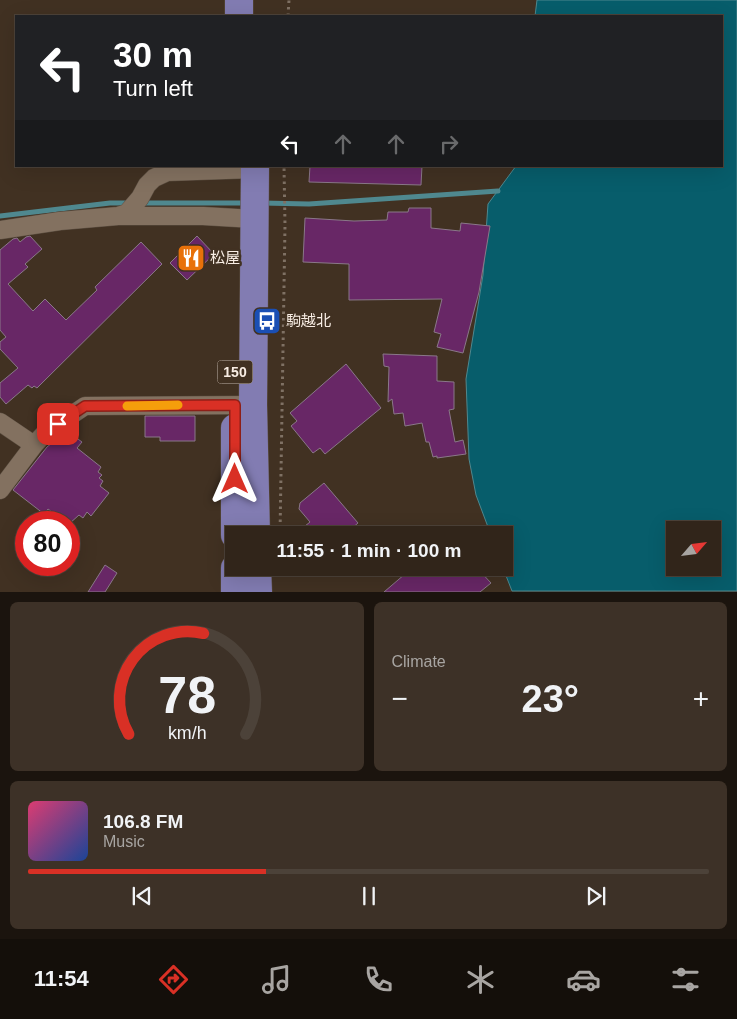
<!DOCTYPE html>
<meta charset="utf-8">
<style>
:root{--surface:#31251a;--page:#3d3127;--text:#f1f3f6;--muted:#a8a5a2;--line:#4c4239;--accent:#d93025}
body{margin:0;font-family:Arial,"Noto Sans JP",sans-serif;background:var(--page);color:var(--text);height:100vh;display:flex;flex-direction:column;font-size:19px;white-space:nowrap}
*{box-sizing:border-box;margin:0}
p{font-size:16px;color:var(--muted)}
.icon{flex:none;width:28px;height:28px;fill:none;stroke:currentColor;stroke-width:2;stroke-linecap:round;stroke-linejoin:round}
.map{position:relative;height:592px;overflow:hidden}
.sheet{display:flex;flex-direction:column;gap:10px;padding:10px;background:#1b140e;flex:1}
.sheet>*{flex:none}
.guide{position:absolute;left:15px;top:15px;width:708px;height:152px;border-radius:0px;box-shadow:0 5px 20px #0002,0 0 0 1px var(--line);background:#202124;color:#fff;overflow:hidden}
.needle{width:32px;rotate:62deg}
.controls{position:absolute;left:666px;top:521px;display:grid;gap:10px}
.controls a{display:grid;place-items:center;width:55px;height:55px;border-radius:0px;background:var(--surface);box-shadow:0 5px 20px #0002,0 0 0 1px var(--line);font-size:25px}
.speed{position:absolute;left:15px;top:511px;display:flex;gap:10px;font-size:25px;font-weight:700;text-align:center}
.speed>*{display:grid;place-content:center;width:65px;height:65px;border-radius:50%;background:var(--surface);box-shadow:0 5px 20px #0002,0 0 0 1px var(--line);line-height:1}
.speed .limit{border:8px solid #d22;background:#fff;color:#111}
.pin{position:absolute;display:grid;place-items:center;width:42px;height:42px;color:#fff;margin:-21px;border-radius:10px;box-shadow:0 2px 8px #0006}
.me{position:absolute;width:55px;margin:-28px;rotate:0deg;stroke-linejoin:round;filter:drop-shadow(0 0 4px #0008)}
.turn{display:flex;align-items:center;gap:18px;height:105px;padding:0 15px;font-size:22px}
.turn .icon{width:65px;height:65px;stroke-width:2.5}
.turn b{display:block;font-size:35px;line-height:42px}
.lanes{display:flex;align-items:center;height:48px;padding:0 15px;background:#0003;justify-content:center;gap:25px;direction:ltr}
.lanes .off{opacity:.35}
.big{font-size:38px;font-weight:600;line-height:1.1}
.sheet .tile{flex:1;display:flex;flex-direction:column;justify-content:center;gap:8px;min-width:0;padding:0 18px;border-radius:8px;background:var(--page)}
.sheet .dial{align-items:center;gap:0}
.dial svg{height:130px;overflow:visible;fill:none;stroke:var(--line);stroke-width:7;stroke-linecap:round;text-anchor:middle}
.dial text{fill:var(--text);stroke:none}
.song{display:flex;align-items:center;gap:15px}
.cover{width:60px;height:60px;border-radius:8px;background:linear-gradient(135deg,hsl(340 70% 55%),hsl(220 70% 35%))}
.played{height:5px;border-radius:2px;background:linear-gradient(90deg,var(--accent) 35%,var(--line) 35%)}
.keys{display:flex;justify-content:space-around;direction:ltr}
.heat{display:flex;justify-content:space-between;align-items:center;font-size:28px;direction:ltr}
.sheet .tiles{flex:1;display:grid;gap:10px;grid-template-columns:1fr 1fr}
.tile:last-child{grid-column:span 2}
.trip{position:absolute;left:225px;top:526px;width:288px;height:50px;border-radius:0px;background:var(--surface);box-shadow:0 5px 20px #0002,0 0 0 1px var(--line);font-weight:600;line-height:50px;text-align:center}
.tabs{display:flex;height:80px;justify-content:space-around;align-items:center;background:#140f0a;color:var(--muted)}
.tabs .icon{width:35px;height:35px}
.tabs .current{color:var(--accent)}
.tabs b{font-size:22px;color:var(--text)}
.map>svg:first-child{display:block}
.water{fill:#075d6b;stroke:#4f888f;fill-rule:evenodd}
.lines{fill:none;stroke-linecap:round;stroke-linejoin:round}
.stream{stroke:#4f888f;stroke-width:5}
.building{fill:#682766;stroke:#8a7889}
.minor-casing{stroke:#5d5043;stroke-width:19}
.trunk-casing{stroke:#5d5043;stroke-width:29}
.path{stroke:#7f7164;stroke-width:3;stroke-dasharray:2.5 4;stroke-linecap:butt}
.minor{stroke:#837160;stroke-width:18}
.trunk{stroke:#827cb2;stroke-width:28}
.route-casing{stroke:#8d1f18;stroke-width:12}
.route{stroke:#d93025;stroke-width:9}
.slow{stroke:#f59e0b;stroke-width:9}
.labels{text-anchor:middle;stroke-width:5;stroke-linejoin:round;paint-order:stroke}
.shield{fill:#413122;stroke:#c1b5aa;stroke-width:1}
.shield-label{font-size:14px;font-weight:bold;fill:#f8ede4}
.poi-label{font-size:15px;fill:#f8ede4;stroke:#413122;text-anchor:start}
</style>
<div class="map">
<svg width="737" height="592" viewBox="0 0 737 592">
<rect width="100%" height="100%" fill="#413122"/>
<path class="water" d="M537,0H737V591H512L503,568L504,535H491L476,495L469,459L466,379L483,275L488,204L516,166H721V16H535ZM675,530H712V568H675Z"/>
<g class="lines">
<path class="stream" d="M142,203H246
M262,203L309,204L498,191
M0,216L110,203H131"/>
</g>
<path class="building" d="M310,166H422L421,185L309,182Z
M409,208H431V228L460,231L461,223L490,226L479,292L463,353L437,347L441,334L434,332L442,299L349,300V264L303,262L305,218L354,221L387,220L388,212H408Z
M30,236L42,249L25,264L28,267L8,284L33,311L45,299L66,320L97,290L95,287L141,242L162,264L37,388L34,386L32,388L28,385L6,404L0,397V383L18,368L0,349V342L6,337L0,330V250L13,239L17,238L20,242L26,237Z
M197,236L214,254L187,280L170,263Z
M383,354L437,356V381L454,382V409L449,410L455,442L463,440L466,454L437,458V456L433,457L429,442H426L422,423L405,426L403,413L394,414L392,399L388,402L389,367L384,366Z
M346,364L381,408L325,454L320,448L313,453L291,426L297,421L290,413Z
M145,416H195V441H160V437H145Z
M67,431L82,442L77,448L101,467L98,472L102,475L99,478L103,481L100,486L109,493L91,516L87,512L83,518L79,515L69,524V522H66L48,509L44,514L13,490L47,447Z
M324,483L358,523L344,535H294L310,522L299,509L300,503Z
M105,565L117,573L105,592H88Z
M412,568H477L491,583L480,592H384Z"/>
<g class="lines">
<defs>
<path id="minor" d="M118,216H203L254,219
M0,230L60,221L118,216L127,213L140,198L147,185L154,178L167,172L255,169
M0,422L34,445L0,490
M34,445L45,433L85,406L253,405"/>
<path id="trunk" d="M239,16V0
M255,166L253,405L256,535
M235,535V428
M257,568L258,592
M235,592V568"/>
</defs>
<use href="#minor" class="minor-casing"/>
<use href="#trunk" class="trunk-casing"/>
<path class="path" d="M288,16L289,0
M280,535L285,225L284,166"/>
<use href="#minor" class="minor"/>
<use href="#trunk" class="trunk"/>
</g>
<g class="lines">
<defs>
<path id="route" d="M58,424L85,406L235,405V479"/>
</defs>
<use href="#route" class="route-casing"/>
<use href="#route" class="route"/>
<path class="slow" d="M127,406L178,405"/>
</g>
<defs>
<symbol id="restaurant-square" viewBox="-11 -11 22 22"><rect x="-9" y="-9" width="18" height="18" rx="4" fill="#e8710a" stroke="#413122"/><path d="M-5-6h1v4h1v-4h1v4h1v-4h1v5L-1.5 .5V6h-2V.5L-5-1ZM5-6V6H3V1.5H1.5Q1.5-4 5-6Z" fill="#fff"/></symbol>
<symbol id="bus-square" viewBox="-11 -11 22 22"><rect x="-9" y="-9" width="18" height="18" rx="4" fill="#1a4fb4" stroke="#413122"/><path d="M-5-6H5V4H4V6H2V4H-2V6H-4V4H-5ZM-3.5-4V0h7V-4ZM-3.5 1.2v1.5H-2V1.2ZM2 1.2v1.5H3.5V1.2Z" fill="#fff"/></symbol>
</defs>
<g fill-rule="evenodd">
<use href="#restaurant-square" x="175" y="242" width="32" height="32"/>
<use href="#bus-square" x="251" y="305" width="32" height="32"/>
</g>
<g class="labels">
<rect class="shield" x="217.5" y="360.5" width="35" height="23" rx="4"/>
<g class="shield-label">
<text x="235" y="377">150</text>
</g>
<g class="poi-label">
<text x="210" y="263">松屋</text>
<text x="286" y="326">駒越北</text>
</g>
</g>
</svg>
<div class="controls">
<a><svg class="needle" viewBox="-14 -14 28 28"><path d="M0-13l5 13h-10z" fill="#e53935"/><path d="M0 13l5-13h-10z" fill="#a8a5a2"/></svg></a>
</div>
<div class="speed"><div class="limit">80</div></div>
<div class="pin" style="left:58px;top:424px;background:#d93025"><svg class="icon" aria-label="arrive" viewBox="0 0 24 24"><path d="M6 21V4h12l-3 4 3 4H6"/></svg></div>
<svg class="me" style="left:235px;top:479px" viewBox="-20 -20 40 40"><path d="M0-17L14 15 0 8-14 15z" fill="#d93025" stroke="#fff" stroke-width="4"/></svg>
<div class="trip">11:55 · 1 min · 100 m</div>
<div class="guide">
<div class="turn"><svg class="icon" aria-label="left" viewBox="0 0 24 24"><path d="M17 20v-9H6M10 6l-5 5 5 5"/></svg><div><b>30 m</b>Turn left</div></div>
<div class="lanes"><svg class="icon" aria-label="left" viewBox="0 0 24 24"><path d="M17 20v-9H6M10 6l-5 5 5 5"/></svg><svg class="icon off" aria-label="ahead" viewBox="0 0 24 24"><path d="M12 20V5M6 11l6-6 6 6"/></svg><svg class="icon off" aria-label="ahead" viewBox="0 0 24 24"><path d="M12 20V5M6 11l6-6 6 6"/></svg><svg class="icon off" aria-label="right" viewBox="0 0 24 24"><path d="M7 20v-9h11M14 6l5 5-5 5"/></svg></div>
</div>
</div>
<section class="sheet">
<div class="tiles">
<div class="tile dial"><svg viewBox="0 0 100 80">
<path d="M14 69A42 42 0 1 1 86 69"/>
<path d="M14 69A42 42 0 0 1 60 7" stroke="#d93025"/>
<text x="50" y="56" font-size="32" font-weight="700">78</text>
<text x="50" y="72" font-size="11">km/h</text>
</svg></div>
<div class="tile"><p>Climate</p>
<div class="heat"><a>−</a><b class="big">23°</b><a>+</a></div>
</div>
<div class="tile">
<div class="song"><i class="cover"></i><div><b>106.8 FM</b><p>Music</p></div></div>
<div class="played"></div>
<div class="keys"><svg class="icon" aria-label="previous" viewBox="0 0 24 24"><path d="M18 5L8 12l10 7zM5 5v14"/></svg><svg class="icon" aria-label="pause" viewBox="0 0 24 24"><path d="M8 5v14M16 5v14"/></svg><svg class="icon" aria-label="next" viewBox="0 0 24 24"><path d="M6 5l10 7-10 7zM19 5v14"/></svg></div>
</div>
</div>
</section>
<nav class="tabs">
<b>11:54</b>
<svg class="icon current" aria-label="directions" viewBox="0 0 24 24"><path d="M12 3l9 9-9 9-9-9zM9 14v-3h6M13 9l2 2-2 2"/></svg>
<svg class="icon" aria-label="music" viewBox="0 0 24 24"><path d="M9 18V5l10-2v13"/><circle cx="6" cy="18" r="3"/><circle cx="16" cy="16" r="3"/></svg>
<svg class="icon" aria-label="phone" viewBox="0 0 24 24"><path d="M5 4h4l2 5-3 2q2 4 5 5l2-3 5 2v4C11 20 4 13 5 4z"/></svg>
<svg class="icon" aria-label="climate" viewBox="0 0 24 24"><path d="M12 3v18M4 7l16 10M4 17L20 7"/></svg>
<svg class="icon" aria-label="car" viewBox="0 0 24 24"><path d="M5 17H2v-5l4-1 3-4h7l3 4 3 1v5h-3M9 17h6M6 11h13"/><circle cx="7" cy="17" r="2"/><circle cx="17" cy="17" r="2"/></svg>
<svg class="icon" aria-label="filters" viewBox="0 0 24 24"><path d="M4 7h16M4 17h16"/><circle cx="9" cy="7" r="2"/><circle cx="15" cy="17" r="2"/></svg>
</nav>
